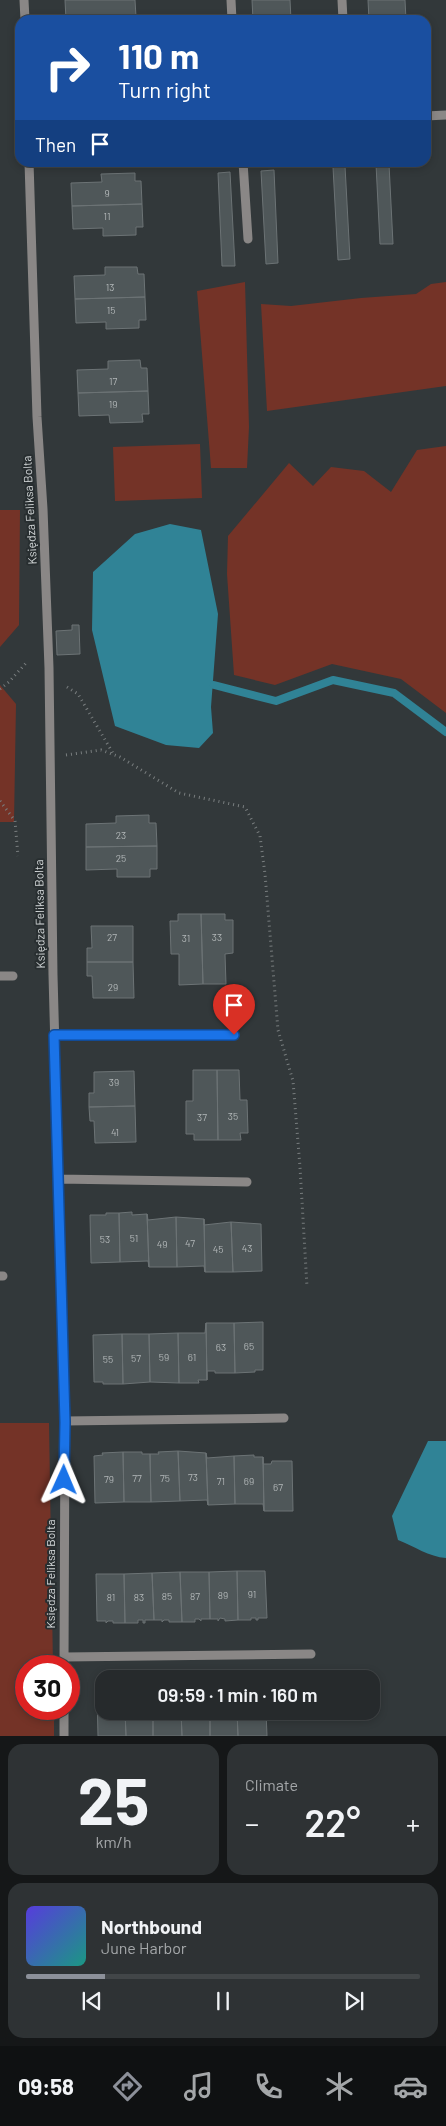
<!DOCTYPE html>
<meta charset="utf-8">
<style>
:root{--surface:#262a2c;--page:#2e3234;--text:#f1f3f6;--muted:#a4a7a9;--line:#424648;--accent:#8c9099}
body{margin:0;font-family:Barlow,sans-serif;background:var(--page);color:var(--text);height:100vh;display:flex;flex-direction:column;font-size:19px;white-space:nowrap}
*{box-sizing:border-box;margin:0}
p{font-size:16px;color:var(--muted)}
.icon{flex:none;width:28px;height:28px;fill:none;stroke:currentColor;stroke-width:2;stroke-linecap:round;stroke-linejoin:round}
.map{position:relative;height:1736px;overflow:hidden}
.panel{display:flex;flex-direction:column;gap:8px;padding:8px;background:#151718;flex:1}
.panel>*{flex:none}
.banner{position:absolute;left:15px;top:15px;width:416px;height:152px;border-radius:15px;box-shadow:0 2px 8px #0003,0 0 0 1px var(--line);background:#1a4fa0;color:#fff;overflow:hidden}
.speed{position:absolute;left:15px;top:1655px;display:flex;gap:10px;font-size:25px;font-weight:700;text-align:center}
.speed>*{display:grid;place-content:center;width:65px;height:65px;border-radius:50%;background:var(--surface);box-shadow:0 2px 8px #0003,0 0 0 1px var(--line);line-height:1}
.speed .limit{border:8px solid #d22;background:#fff;color:#111}
.pin{position:absolute;display:grid;place-items:center;width:42px;height:42px;color:#fff;margin:-51px -21px;border-radius:50% 50% 50% 0;rotate:-45deg;box-shadow:0 0 5px #0007}
.pin .icon{rotate:45deg}
.me{position:absolute;width:55px;margin:-28px;rotate:1deg;stroke-linejoin:round;filter:drop-shadow(0 0 4px #0008)}
.turn{display:flex;align-items:center;gap:18px;height:105px;padding:0 20px;font-size:22px}
.turn .icon{width:65px;height:65px;stroke-width:2.5}
.turn b{display:block;font-size:35px;line-height:42px}
.then{display:flex;align-items:center;height:48px;padding:0 20px;background:#0003;gap:10px;font-size:19px}
.big{font-size:38px;font-weight:600;line-height:1.1}
.panel .card{flex:1;display:flex;flex-direction:column;justify-content:center;gap:8px;min-width:0;padding:0 18px;border-radius:15px;background:var(--page)}
.panel .dial{align-items:center;gap:0}
.dial b{font-size:65px;line-height:1}
.song{display:flex;align-items:center;gap:15px}
.cover{width:60px;height:60px;border-radius:8px;background:linear-gradient(135deg,hsl(250 70% 55%),hsl(170 70% 35%))}
.played{height:5px;border-radius:2px;background:linear-gradient(90deg,var(--accent) 20%,var(--line) 20%)}
.keys{display:flex;justify-content:space-around;direction:ltr}
.heat{display:flex;justify-content:space-between;align-items:center;font-size:28px;direction:ltr}
.panel .tiles{flex:1;display:grid;gap:8px;grid-template-columns:1fr 1fr}
.card:last-child{grid-column:span 2}
.trip{position:absolute;left:95px;top:1670px;width:285px;height:50px;border-radius:15px;background:var(--surface);box-shadow:0 2px 8px #0003,0 0 0 1px var(--line);font-weight:600;line-height:50px;text-align:center}
.tab-bar{display:flex;height:80px;justify-content:space-around;align-items:center;background:#0f1112;color:var(--muted)}
.tab-bar .icon{width:35px;height:35px}
.tab-bar .on{color:var(--accent)}
.tab-bar b{font-size:22px;color:var(--text)}
.map>svg:first-child{display:block}
.green{fill:#743327}
.water{fill:#308396}
.lines{fill:none;stroke-linecap:round;stroke-linejoin:round}
.stream{stroke:#308396;stroke-width:8}
.building{fill:#4f5759;stroke:#6c7375}
.path{stroke:#797e7f;stroke-width:3;stroke-dasharray:1 4;stroke-linecap:butt}
.minor{stroke:#8a8786;stroke-width:9}
.route-casing{stroke:#114b97;stroke-width:12}
.route{stroke:#1a73e8;stroke-width:9}
.labels{text-anchor:middle;stroke-width:4;stroke-linejoin:round;paint-order:stroke}
.number-label{font-size:10px;fill:#b2b7b8}
.street-label{font-size:12px;fill:#d3d7d8;stroke:#282e30}
</style>
<div class="map">
<svg width="446" height="1736" viewBox="0 0 446 1736">
<rect width="100%" height="100%" fill="#32383a"/>
<path class="green" d="M245,282L249,427L247,468H211L197,291Z
M446,282V386L267,411L261,304L291,306L361,298L416,294L431,284Z
M200,444L202,498L115,501L113,447Z
M446,446V713L401,679L332,664L275,685L234,675L227,574L228,536L289,463L313,486L331,467L364,471L391,492L417,450Z
M0,510H20L19,625L0,647Z
M0,685L16,704L14,822H0Z
M0,1423H49L53,1666H26V1709H54V1736H0Z"/>
<path class="water" d="M170,524L201,530L218,614L211,707L213,733L199,748L166,745L115,726L92,630L93,572L135,534Z
M428,1441H446V1558C429,1557 414,1546 398,1540L392,1516Z"/>
<g class="lines">
<path class="stream" d="M214,685L276,701L333,680L394,693L446,732"/>
</g>
<path class="building" d="M65,0H135L136,17L66,20Z
M252,0H290L291,20H253Z
M368,0H405L406,20H369Z
M136,17V20H66Z
M376,164H389L393,244H380Z
M345,166L350,259L338,260L333,167Z
M274,170L278,263L266,264L261,171Z
M230,172L235,266H222L218,173Z
M135,173V181H141L142,204L72,206L71,183L102,182L101,174Z
M142,204L143,227H136V235L103,236V228L73,229L72,206Z
M105,267H137L138,274H144L145,297L75,299L74,276L105,275Z
M145,297L146,320H139V328L106,329V322L76,323L75,299Z
M140,360L141,368H147L148,391L78,393L77,370L108,369V361Z
M148,391L149,414H142L143,422L110,423L109,415L79,416L78,393Z
M72,625H79L80,654L57,655L56,631L72,630Z
M149,815V823H156L157,846L86,847V824L116,823V816Z
M157,846V869H150V877H117V869L86,870V847Z
M178,914H201L203,984L179,985V954H171L170,921H178Z
M201,914H225V920H233V953L225,954L226,984H203Z
M91,926H133V962H87V948H92Z
M87,962H133L134,998H93L92,976H87Z
M193,1070H217L218,1140H194V1134H186V1101H193Z
M217,1070H239L240,1100H247L248,1133H240L241,1140H218Z
M134,1071L135,1106L89,1107V1093H94V1072Z
M135,1106L136,1142L95,1143L94,1121H90L89,1107Z
M132,1212V1215L147,1214L149,1267L148,1261L120,1262L119,1213Z
M106,1213H119L120,1262L91,1263L90,1215H106Z
M147,1214L148,1220L176,1217L177,1267H149Z
M176,1217L204,1219L205,1272L204,1266L177,1267Z
M204,1219V1225L231,1222L233,1272H205Z
M231,1222L261,1224L262,1271L233,1272Z
M263,1322V1370H255V1372L235,1373L234,1323Z
M206,1323H234L235,1373H215V1371H207V1380Z
M206,1323L207,1380H198L199,1383H179L178,1333H205Z
M178,1333L179,1383L150,1382L149,1334Z
M122,1334L123,1384H103V1382H94L93,1335Z
M122,1334H149L150,1382L123,1384Z
M178,1451L180,1501L151,1502L150,1454H159L158,1452Z
M178,1451L206,1453L208,1505L207,1500L180,1501Z
M123,1452L124,1502L95,1503L94,1456L103,1455L102,1453Z
M123,1452H142V1454H150L151,1502H124Z
M206,1453L207,1458L234,1456L235,1504L208,1505Z
M254,1455V1457H263L264,1511L263,1504H235L234,1456Z
M263,1457V1464H271L272,1461H292L293,1511H264Z
M237,1571H265L267,1618H258V1620H256V1618H251V1620H238Z
M237,1571L238,1620L225,1621V1619L220,1618L218,1621V1619H210L209,1572Z
M180,1572H209L210,1619H201V1621L199,1619H195V1622H182Z
M180,1572L182,1622H169V1620H164L162,1622V1620H154L152,1573Z
M152,1573L154,1620H145V1623H143V1620H138V1623H125L124,1574Z
M96,1574H124L125,1623H113V1621H108L106,1623V1621H97Z
M97,1695H104V1711H125L126,1736H98Z
M125,1711H153V1736H126Z
M153,1711H181L182,1736H153Z
M181,1711H210V1736H182Z
M210,1711H237L238,1736H210Z
M237,1711H266L267,1736H238Z"/>
<g class="lines">
<path class="path" d="M67,687L78,694L114,755
M0,689L9,682L26,663
M66,755L101,750L120,757L179,793L245,807L260,836L265,874L278,1030L293,1081L300,1167L307,1287
M0,801L15,821L18,856"/>
<path class="minor" d="M24,0L25,20
M231,0L232,20
M342,0L343,20
M426,116L446,115
M29,162L37,417L43,509L49,668L53,975L65,1421L64,1666
M243,162L248,239
M0,976H13
M54,1035H234
M58,1179L247,1182
M0,1276H3
M65,1421L284,1418
M64,1657L311,1654
M64,1709V1736"/>
</g>
<g class="lines">
<defs>
<path id="route" d="M64,1480L65,1422L54,1035H234"/>
</defs>
<use href="#route" class="route-casing"/>
<use href="#route" class="route"/>
</g>
<g class="labels">
<g class="number-label">
<text x="107" y="197">9</text>
<text x="107" y="220">11</text>
<text x="110" y="291">13</text>
<text x="111" y="314">15</text>
<text x="113" y="385">17</text>
<text x="113" y="408">19</text>
<text x="121" y="839">23</text>
<text x="121" y="862">25</text>
<text x="112" y="941">27</text>
<text x="217" y="941">33</text>
<text x="186" y="942">31</text>
<text x="113" y="991">29</text>
<text x="114" y="1086">39</text>
<text x="233" y="1120">35</text>
<text x="202" y="1121">37</text>
<text x="115" y="1136">41</text>
<text x="134" y="1242">51</text>
<text x="105" y="1243">53</text>
<text x="190" y="1247">47</text>
<text x="162" y="1248">49</text>
<text x="247" y="1252">43</text>
<text x="218" y="1253">45</text>
<text x="249" y="1350">65</text>
<text x="221" y="1351">63</text>
<text x="164" y="1361">59</text>
<text x="192" y="1361">61</text>
<text x="136" y="1362">57</text>
<text x="108" y="1363">55</text>
<text x="193" y="1481">73</text>
<text x="137" y="1482">77</text>
<text x="165" y="1482">75</text>
<text x="109" y="1483">79</text>
<text x="221" y="1485">71</text>
<text x="249" y="1485">69</text>
<text x="278" y="1491">67</text>
<text x="252" y="1598">91</text>
<text x="223" y="1599">89</text>
<text x="167" y="1600">85</text>
<text x="195" y="1600">87</text>
<text x="111" y="1601">81</text>
<text x="139" y="1601">83</text>
</g>
<g class="street-label">
<text transform="translate(30 510) rotate(-93)" y="4">Księdza Feliksa Bolta</text>
<text transform="translate(40 914) rotate(-91)" y="4">Księdza Feliksa Bolta</text>
<text transform="translate(51 1574) rotate(-90)" y="4">Księdza Feliksa Bolta</text>
</g>
</g>
</svg>
<div class="speed"><div class="limit">30</div></div>
<div class="pin" style="left:234px;top:1035px;background:#d93025"><svg class="icon" aria-label="arrive" viewBox="0 0 24 24"><path d="M6 21V4h12l-3 4 3 4H6"/></svg></div>
<svg class="me" style="left:64px;top:1480px" viewBox="-20 -20 40 40"><path d="M0-17L14 15 0 8-14 15z" fill="#1a73e8" stroke="#fff" stroke-width="4"/></svg>
<div class="trip">09:59 · 1 min · 160 m</div>
<div class="banner">
<div class="turn"><svg class="icon" aria-label="right" viewBox="0 0 24 24"><path d="M7 20v-9h11M14 6l5 5-5 5"/></svg><div><b>110 m</b>Turn right</div></div>
<div class="then">Then<svg class="icon" aria-label="arrive" viewBox="0 0 24 24"><path d="M6 21V4h12l-3 4 3 4H6"/></svg></div>
</div>
</div>
<section class="panel">
<div class="tiles">
<div class="card dial"><b>25</b><p>km/h</p></div>
<div class="card"><p>Climate</p>
<div class="heat"><a>−</a><b class="big">22°</b><a>+</a></div>
</div>
<div class="card">
<div class="song"><i class="cover"></i><div><b>Northbound</b><p>June Harbor</p></div></div>
<div class="played"></div>
<div class="keys"><svg class="icon" aria-label="previous" viewBox="0 0 24 24"><path d="M18 5L8 12l10 7zM5 5v14"/></svg><svg class="icon" aria-label="pause" viewBox="0 0 24 24"><path d="M8 5v14M16 5v14"/></svg><svg class="icon" aria-label="next" viewBox="0 0 24 24"><path d="M6 5l10 7-10 7zM19 5v14"/></svg></div>
</div>
</div>
</section>
<nav class="tab-bar">
<b>09:58</b>
<svg class="icon on" aria-label="directions" viewBox="0 0 24 24"><path d="M12 3l9 9-9 9-9-9zM9 14v-3h6M13 9l2 2-2 2"/></svg>
<svg class="icon" aria-label="music" viewBox="0 0 24 24"><path d="M9 18V5l10-2v13"/><circle cx="6" cy="18" r="3"/><circle cx="16" cy="16" r="3"/></svg>
<svg class="icon" aria-label="phone" viewBox="0 0 24 24"><path d="M5 4h4l2 5-3 2q2 4 5 5l2-3 5 2v4C11 20 4 13 5 4z"/></svg>
<svg class="icon" aria-label="climate" viewBox="0 0 24 24"><path d="M12 3v18M4 7l16 10M4 17L20 7"/></svg>
<svg class="icon" aria-label="car" viewBox="0 0 24 24"><path d="M5 17H2v-5l4-1 3-4h7l3 4 3 1v5h-3M9 17h6M6 11h13"/><circle cx="7" cy="17" r="2"/><circle cx="17" cy="17" r="2"/></svg>
</nav>
